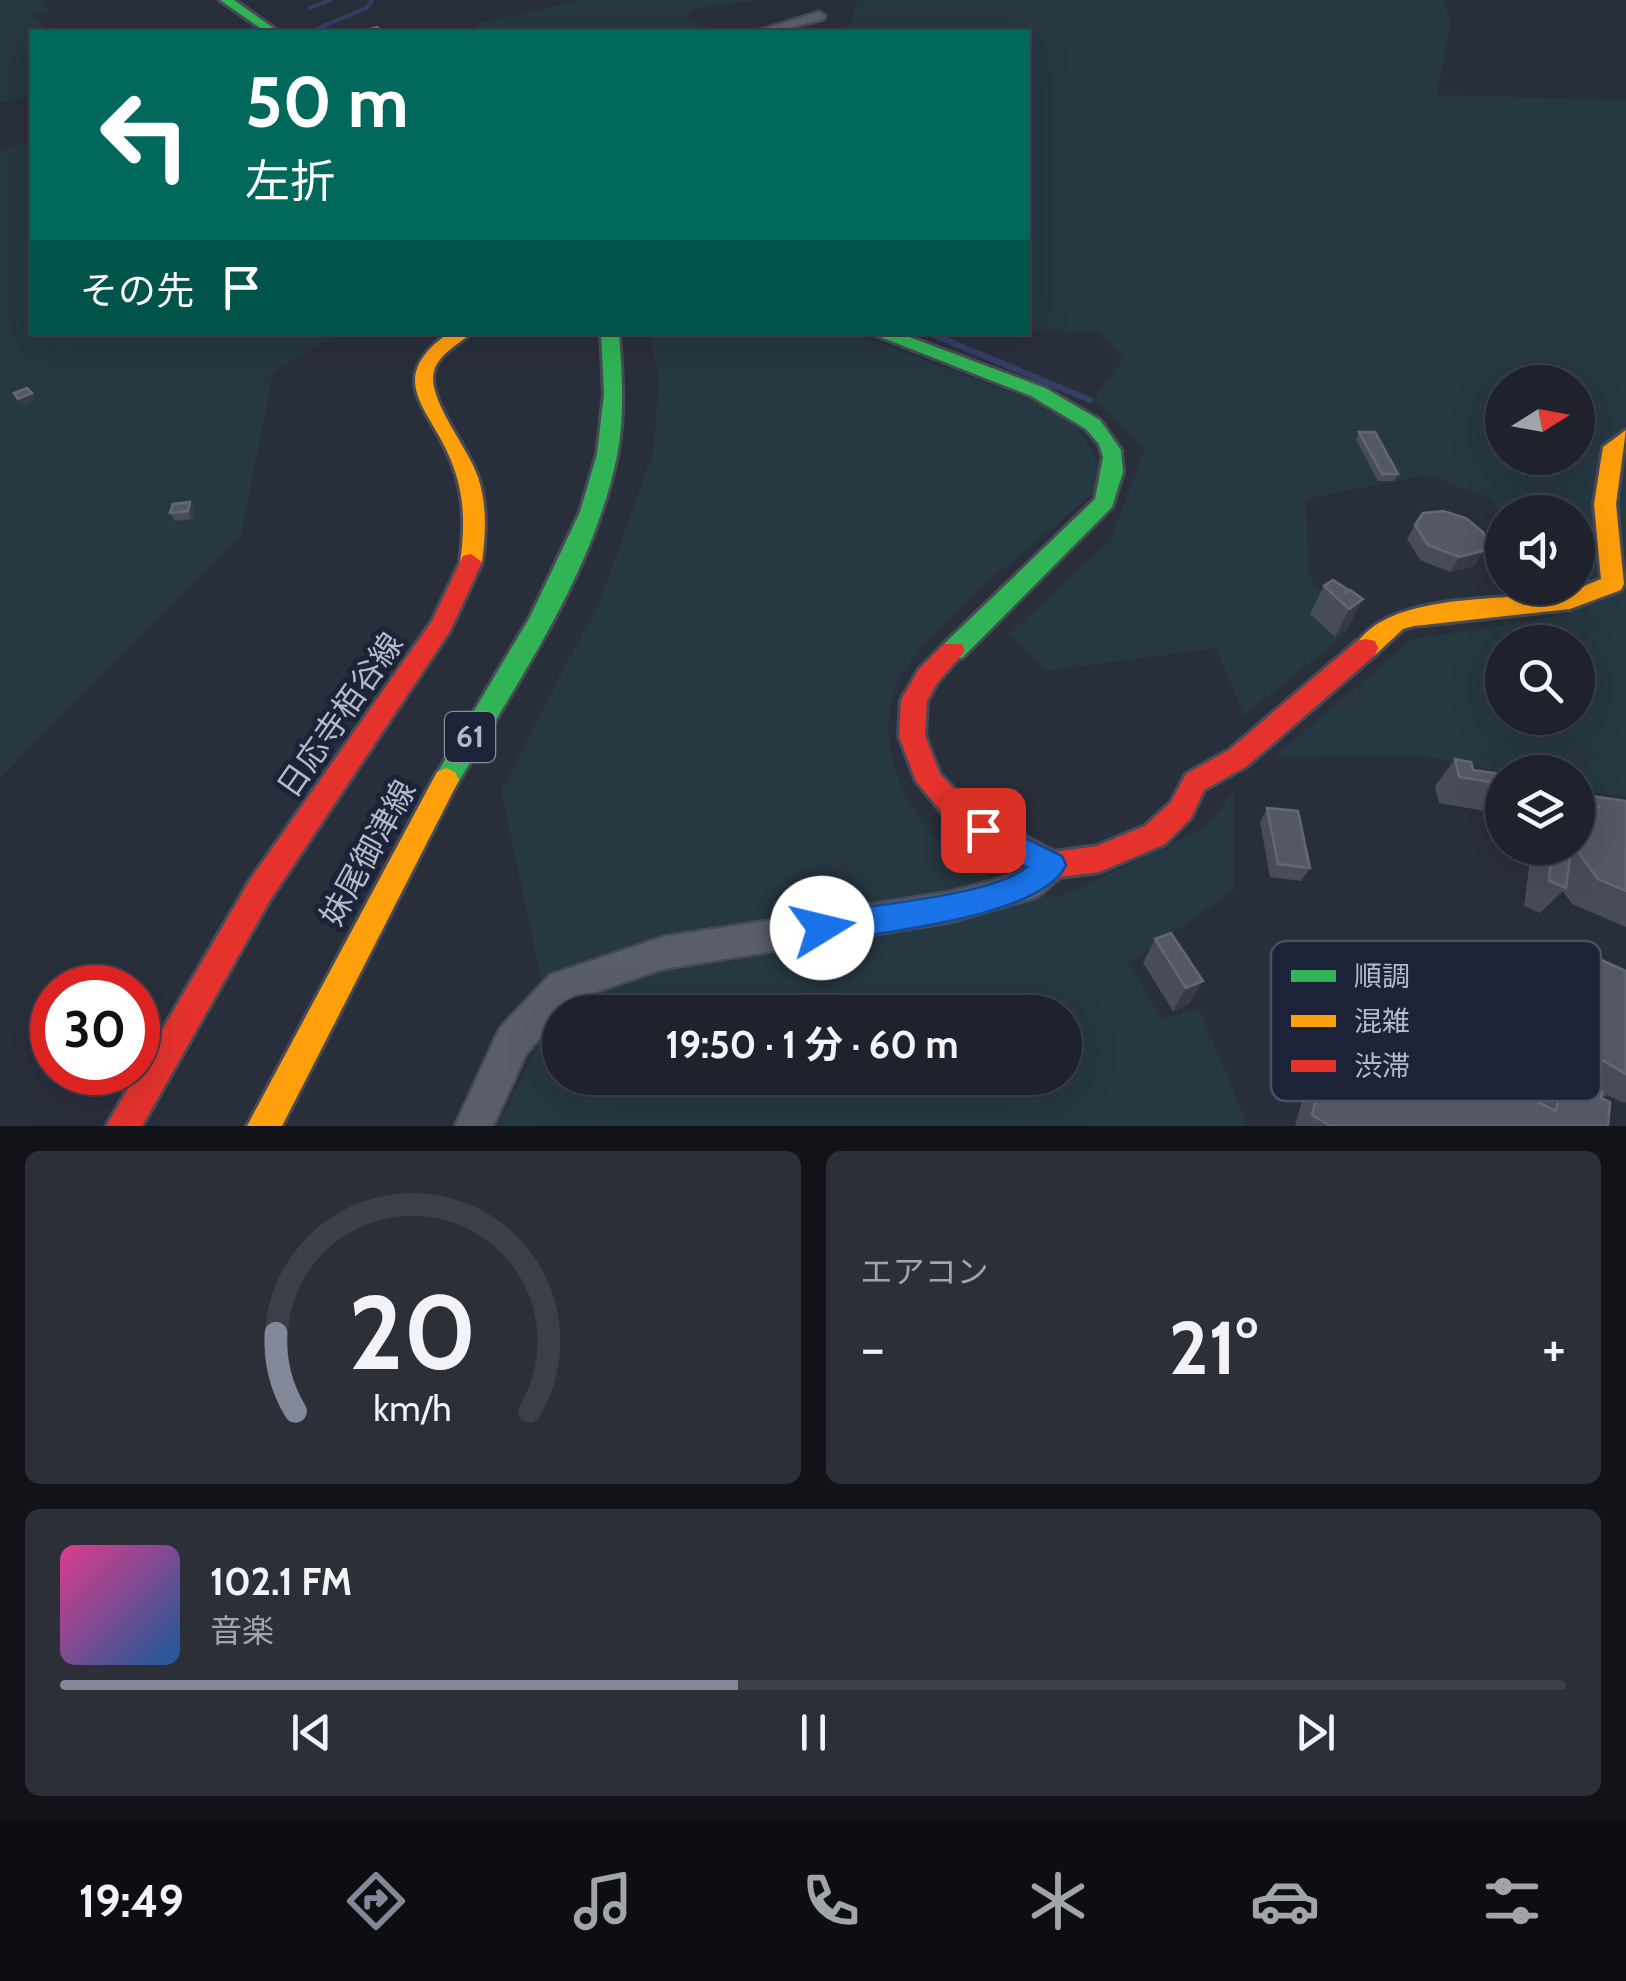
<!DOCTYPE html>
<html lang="ja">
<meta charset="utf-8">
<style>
:root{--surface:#1f222c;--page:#2c2f38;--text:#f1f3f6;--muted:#a1a4a9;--line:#3c3f48;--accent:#838899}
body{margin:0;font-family:Cabin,"Noto Sans JP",sans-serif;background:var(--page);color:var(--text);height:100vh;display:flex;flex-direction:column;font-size:38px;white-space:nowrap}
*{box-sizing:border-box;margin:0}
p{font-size:32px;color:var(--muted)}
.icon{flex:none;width:55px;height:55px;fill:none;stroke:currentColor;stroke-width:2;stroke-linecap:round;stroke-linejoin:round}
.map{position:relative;height:1126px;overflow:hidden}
.panel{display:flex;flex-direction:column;gap:25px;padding:25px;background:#111318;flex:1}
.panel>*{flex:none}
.guide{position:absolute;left:30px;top:30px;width:1000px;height:305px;border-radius:0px;box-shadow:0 10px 40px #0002,0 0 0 2px var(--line);background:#00695c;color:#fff;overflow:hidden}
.needle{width:65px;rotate:79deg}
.controls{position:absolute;left:1485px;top:365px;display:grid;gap:20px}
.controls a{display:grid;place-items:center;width:110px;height:110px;border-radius:50%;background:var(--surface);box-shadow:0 10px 40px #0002,0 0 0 2px var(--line);font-size:50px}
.speed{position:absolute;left:30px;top:965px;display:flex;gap:20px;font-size:50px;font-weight:700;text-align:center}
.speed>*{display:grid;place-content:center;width:130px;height:130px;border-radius:50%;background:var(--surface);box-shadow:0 10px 40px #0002,0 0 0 2px var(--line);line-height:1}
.speed .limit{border:15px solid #d22;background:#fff;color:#111}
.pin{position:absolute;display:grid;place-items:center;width:85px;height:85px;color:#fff;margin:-42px;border-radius:20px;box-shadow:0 5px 15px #0006}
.me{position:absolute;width:110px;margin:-55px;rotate:81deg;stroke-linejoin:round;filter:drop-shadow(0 0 8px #0008)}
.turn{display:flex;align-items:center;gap:35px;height:210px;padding:0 50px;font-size:45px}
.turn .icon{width:130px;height:130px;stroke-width:2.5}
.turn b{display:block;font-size:70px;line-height:85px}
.then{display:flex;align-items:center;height:95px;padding:0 50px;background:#0003;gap:20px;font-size:38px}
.big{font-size:75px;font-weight:700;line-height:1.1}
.panel .card{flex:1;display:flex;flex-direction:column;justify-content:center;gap:15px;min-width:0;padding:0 35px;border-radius:15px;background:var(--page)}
.panel .dial{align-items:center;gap:0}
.dial svg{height:260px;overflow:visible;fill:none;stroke:var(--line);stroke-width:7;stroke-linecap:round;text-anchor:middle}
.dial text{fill:var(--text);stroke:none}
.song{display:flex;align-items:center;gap:30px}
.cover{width:120px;height:120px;border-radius:15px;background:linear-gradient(135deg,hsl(330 70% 55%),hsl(210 70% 35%))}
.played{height:10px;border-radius:5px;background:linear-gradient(90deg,var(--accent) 45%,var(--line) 45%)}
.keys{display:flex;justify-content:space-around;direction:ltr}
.heat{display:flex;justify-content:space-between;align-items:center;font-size:55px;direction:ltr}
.panel .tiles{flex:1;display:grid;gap:25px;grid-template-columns:1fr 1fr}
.card:last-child{grid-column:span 2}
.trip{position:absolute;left:542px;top:995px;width:540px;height:100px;border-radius:50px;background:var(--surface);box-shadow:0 10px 40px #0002,0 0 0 2px var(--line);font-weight:700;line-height:100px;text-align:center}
.tab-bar{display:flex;height:160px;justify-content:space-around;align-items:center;background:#0c0e12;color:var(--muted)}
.tab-bar .icon{width:70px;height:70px}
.tab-bar .current{color:var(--accent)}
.tab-bar b{font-size:45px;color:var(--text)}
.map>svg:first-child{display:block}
.green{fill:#263842;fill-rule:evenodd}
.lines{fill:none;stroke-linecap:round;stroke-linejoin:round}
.stream-far1{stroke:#334066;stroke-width:4}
.stream{stroke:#334066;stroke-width:6}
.street-casing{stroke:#474b55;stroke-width:5}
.fast-casing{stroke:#474b55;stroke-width:6}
.slow-casing{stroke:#474b55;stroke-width:6}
.jam-casing{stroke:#474b55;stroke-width:6}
.street{fill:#5a5e68;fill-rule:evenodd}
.fast{fill:#30b455;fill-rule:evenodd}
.slow{fill:#ff9f0a;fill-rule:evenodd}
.jam{fill:#e5322d;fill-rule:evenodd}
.wall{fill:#484c59}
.shaded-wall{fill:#373b48}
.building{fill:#545865;stroke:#636775;stroke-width:2.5}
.route{fill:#1a73e8;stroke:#114b97;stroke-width:2.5}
.labels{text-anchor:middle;stroke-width:10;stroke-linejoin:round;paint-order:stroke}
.shield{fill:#1c2237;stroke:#868c9f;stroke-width:2.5}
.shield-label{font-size:30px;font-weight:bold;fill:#b4b9cc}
.street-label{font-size:32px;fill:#b4b9cc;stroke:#1c2237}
.key{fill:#1c2237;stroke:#4a4f64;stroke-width:2.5}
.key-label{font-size:28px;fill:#b4b9cc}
</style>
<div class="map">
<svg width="1626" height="1126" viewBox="0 0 1626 1126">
<rect width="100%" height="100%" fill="#292e3b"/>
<path class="green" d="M0,0H43L53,9L33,16L49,32H32V95L0,103Z
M581,0H759L693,10L685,17L708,28L703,32H468L480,23Z
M858,0H1442L1451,19L1437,95L1626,100V798L1578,788V772H1503L1424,756L1274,757L1413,639L1568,615L1558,588H1578V512L1502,514L1492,500L1428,475L1306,499L1309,575L1349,632L1244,716L1216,648L1048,671L1009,634L1110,541L1145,448L1094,398L1123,359L1098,332L1028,331V32H814L849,26ZM1502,382H1578V458H1502ZM1502,642H1578V718H1502Z
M32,141V332L341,333L273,372L241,536L0,777V150Z
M650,333H855L1060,412L1085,438L1099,465L1093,494C1042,538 907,637 892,700C884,737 891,770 910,802C951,870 985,879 1058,898L1205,827L1234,791V890L1129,963L1163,1019L1199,1008L1248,1126H496L550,1022L501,789L601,598L653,453L659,381ZM560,1012H1065V1078H560Z"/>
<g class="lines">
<path class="stream-far1" d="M310,8L330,0
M309,32L367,8L372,0"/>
<path class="stream" d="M927,332L1090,400"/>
<defs>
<path id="street" d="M819,12L825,16L824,19L774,32H754Z
M1052,851L1063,855L1068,865L1063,875L1037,897L950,922L663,969L573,1000L526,1054L493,1126H455L500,1028L550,975L663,937L950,892L1017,874Z"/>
<path id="fast" d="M220,0H234L279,32H266Z
M601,332H619C622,374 625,415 617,456C592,577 516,683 455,788L446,792L437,788L433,780L530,617L580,512L597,454L604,394Z
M868,332H896L1045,388L1100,420L1121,450L1123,472L1112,507L962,658H944L941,651L944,644L1095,499L1103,457L1099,444L1086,429L1031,396Z"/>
<path id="slow" d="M450,332H472C459,345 440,352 434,371C426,398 468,447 478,477C487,505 486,533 482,562L471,570L460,562C465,528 465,496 452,463C432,409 381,380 450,332Z
M1626,430L1616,504L1624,584L1621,590L1570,609L1414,626L1403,629L1375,655H1357L1354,648C1386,590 1506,602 1564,592C1577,590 1589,584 1601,579L1594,504L1603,447Z
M446,768L455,772L459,780L282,1126H247L437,772Z"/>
<path id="jam" d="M471,554L482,562L450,631L270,900L142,1126H106L250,880L432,621L463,556Z
M1366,639L1375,641L1378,648L1375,655L1247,766L1204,790L1191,818L1165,844L1099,872L1052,878L955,828L916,781L899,736L901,700L919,669L944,644H962L965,651L937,683L927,701L925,736L940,774L975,810L1054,852L1097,846L1145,826L1171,802L1186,774L1229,750L1357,641Z"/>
</defs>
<use href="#street" class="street-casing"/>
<use href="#fast" class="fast-casing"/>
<use href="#slow" class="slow-casing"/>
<use href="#jam" class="jam-casing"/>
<use href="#street" class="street"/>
<use href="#fast" class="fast"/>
<use href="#slow" class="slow"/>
<use href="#jam" class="jam"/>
</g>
<path class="wall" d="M1359,432L1398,474L1394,481H1378L1356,440Z
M190,502L194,510L192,519L175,521L170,513Z
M1415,525L1483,551L1474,566L1450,572L1420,560L1407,539Z
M1324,586L1363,599L1348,627L1335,637L1310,614Z
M1455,759L1473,770L1502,774V814L1439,803L1435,786Z
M1578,794L1626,801V927L1572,904L1563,891L1540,913L1524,906L1530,860L1541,848H1578Z
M1267,808L1310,868L1301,881L1270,877L1260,822Z
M1155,939L1203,981L1189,1004L1173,1011L1143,963Z
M1544,943L1574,957L1582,951L1626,971V1102L1624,1103L1607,1095L1602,1098L1608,1126H1295L1323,1025L1343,1003L1533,1099V1097L1562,1076L1569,1080L1540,1061L1546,1022L1510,1005L1518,967Z"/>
<path class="shaded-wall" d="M32,393L36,400L23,406L18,399Z
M190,502L194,510L192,519L188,511Z
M1483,551L1474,566L1450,572L1459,557Z
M1363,599L1348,627L1335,637L1349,609Z
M1203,981L1189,1004L1173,1011L1186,988Z"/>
<path class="building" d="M377,27L384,32H358Z
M27,388L32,393L18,399L14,393Z
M1359,432H1375L1398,474H1382Z
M190,502L188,511L170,513L173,504Z
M1443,511L1466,518L1483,532L1487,542L1483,551L1459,557L1428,545L1415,525L1423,513Z
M1333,580L1347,589L1344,594L1350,590L1363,599L1349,609L1324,586Z
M1455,759L1471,762L1473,770L1502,774V784L1459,777Z
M1578,794L1626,801V891L1598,879L1578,852L1571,850L1566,888L1549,881L1552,848H1578L1581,812L1600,807L1578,804Z
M1267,808L1298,811L1310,868L1278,864Z
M1171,933L1203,981L1186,988L1155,939Z
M1544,943L1579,960L1582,951L1626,971V1074L1568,1040L1573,1000L1536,982Z
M1343,1003L1556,1111L1562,1076L1573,1082L1574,1076L1602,1091L1601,1098L1610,1102L1608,1126H1331L1312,1115Z"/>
<path class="route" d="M983,818L1062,856L1066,865C1043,917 877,933 822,942L812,938L807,928L812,917L822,913C872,905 991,896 1027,867L973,839L969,830L973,822Z"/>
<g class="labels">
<rect class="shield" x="445" y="712" width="50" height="50" rx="8"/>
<g class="shield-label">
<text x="470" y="747">61</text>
</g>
<g class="street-label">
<text transform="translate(340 715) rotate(-55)" y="11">日応寺栢谷線</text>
<text transform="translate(368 853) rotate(-61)" y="11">妹尾御津線</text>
</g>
</g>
<rect x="1271" y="941" width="330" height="160" rx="15" class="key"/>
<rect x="1291" y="970" width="45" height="12" fill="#30b455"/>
<rect x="1291" y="1015" width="45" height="12" fill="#ff9f0a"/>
<rect x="1291" y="1060" width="45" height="12" fill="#e5322d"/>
<g class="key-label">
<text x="1354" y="986">順調</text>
<text x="1354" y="1031">混雑</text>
<text x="1354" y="1076">渋滞</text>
</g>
</svg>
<div class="controls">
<a><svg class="needle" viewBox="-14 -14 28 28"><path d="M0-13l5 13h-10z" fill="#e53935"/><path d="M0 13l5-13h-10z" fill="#a1a4a9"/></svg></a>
<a><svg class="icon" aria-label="sound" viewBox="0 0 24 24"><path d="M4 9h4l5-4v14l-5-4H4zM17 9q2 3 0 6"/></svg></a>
<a><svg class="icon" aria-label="search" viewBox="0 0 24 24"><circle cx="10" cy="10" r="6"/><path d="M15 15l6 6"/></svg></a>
<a><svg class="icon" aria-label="layers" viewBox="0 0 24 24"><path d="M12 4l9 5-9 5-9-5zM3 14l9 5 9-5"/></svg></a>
</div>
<div class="speed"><div class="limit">30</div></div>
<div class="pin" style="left:983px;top:830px;background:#d93025"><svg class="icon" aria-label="arrive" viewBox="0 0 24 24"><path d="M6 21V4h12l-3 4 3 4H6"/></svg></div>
<svg class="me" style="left:822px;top:928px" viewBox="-20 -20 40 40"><circle r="19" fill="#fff"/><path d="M0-13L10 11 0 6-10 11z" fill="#1a73e8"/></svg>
<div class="trip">19:50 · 1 分 · 60 m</div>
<div class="guide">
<div class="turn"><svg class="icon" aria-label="left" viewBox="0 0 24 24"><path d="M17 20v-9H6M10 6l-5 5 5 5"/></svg><div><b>50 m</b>左折</div></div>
<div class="then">その先<svg class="icon" aria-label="arrive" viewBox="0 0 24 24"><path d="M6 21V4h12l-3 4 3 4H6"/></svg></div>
</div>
</div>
<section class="panel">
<div class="tiles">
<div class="card dial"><svg viewBox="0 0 100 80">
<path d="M14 69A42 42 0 1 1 86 69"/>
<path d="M14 69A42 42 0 0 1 8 45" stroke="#838899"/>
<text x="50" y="56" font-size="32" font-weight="700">20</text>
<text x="50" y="72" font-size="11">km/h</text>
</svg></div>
<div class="card"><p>エアコン</p>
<div class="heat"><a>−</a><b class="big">21°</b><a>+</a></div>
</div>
<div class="card">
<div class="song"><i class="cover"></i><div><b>102.1 FM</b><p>音楽</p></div></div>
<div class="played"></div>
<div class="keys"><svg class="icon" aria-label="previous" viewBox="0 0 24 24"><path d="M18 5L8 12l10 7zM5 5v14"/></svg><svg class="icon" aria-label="pause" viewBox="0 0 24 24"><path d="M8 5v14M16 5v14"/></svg><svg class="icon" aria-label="next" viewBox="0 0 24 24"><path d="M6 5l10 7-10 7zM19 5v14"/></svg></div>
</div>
</div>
</section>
<nav class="tab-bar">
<b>19:49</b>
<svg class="icon current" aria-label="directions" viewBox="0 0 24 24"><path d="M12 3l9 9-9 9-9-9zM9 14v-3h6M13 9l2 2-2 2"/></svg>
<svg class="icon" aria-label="music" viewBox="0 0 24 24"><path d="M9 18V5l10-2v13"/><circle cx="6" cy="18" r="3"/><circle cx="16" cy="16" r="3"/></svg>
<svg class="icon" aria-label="phone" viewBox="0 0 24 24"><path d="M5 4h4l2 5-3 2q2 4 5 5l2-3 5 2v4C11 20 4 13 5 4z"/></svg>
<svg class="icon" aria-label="climate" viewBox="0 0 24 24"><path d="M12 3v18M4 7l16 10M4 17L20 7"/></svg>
<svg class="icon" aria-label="car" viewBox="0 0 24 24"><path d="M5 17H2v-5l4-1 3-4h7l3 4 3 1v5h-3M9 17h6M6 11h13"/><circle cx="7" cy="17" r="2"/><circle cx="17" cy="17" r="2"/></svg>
<svg class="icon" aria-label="filters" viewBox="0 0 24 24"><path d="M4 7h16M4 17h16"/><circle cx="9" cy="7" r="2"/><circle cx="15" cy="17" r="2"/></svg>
</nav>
